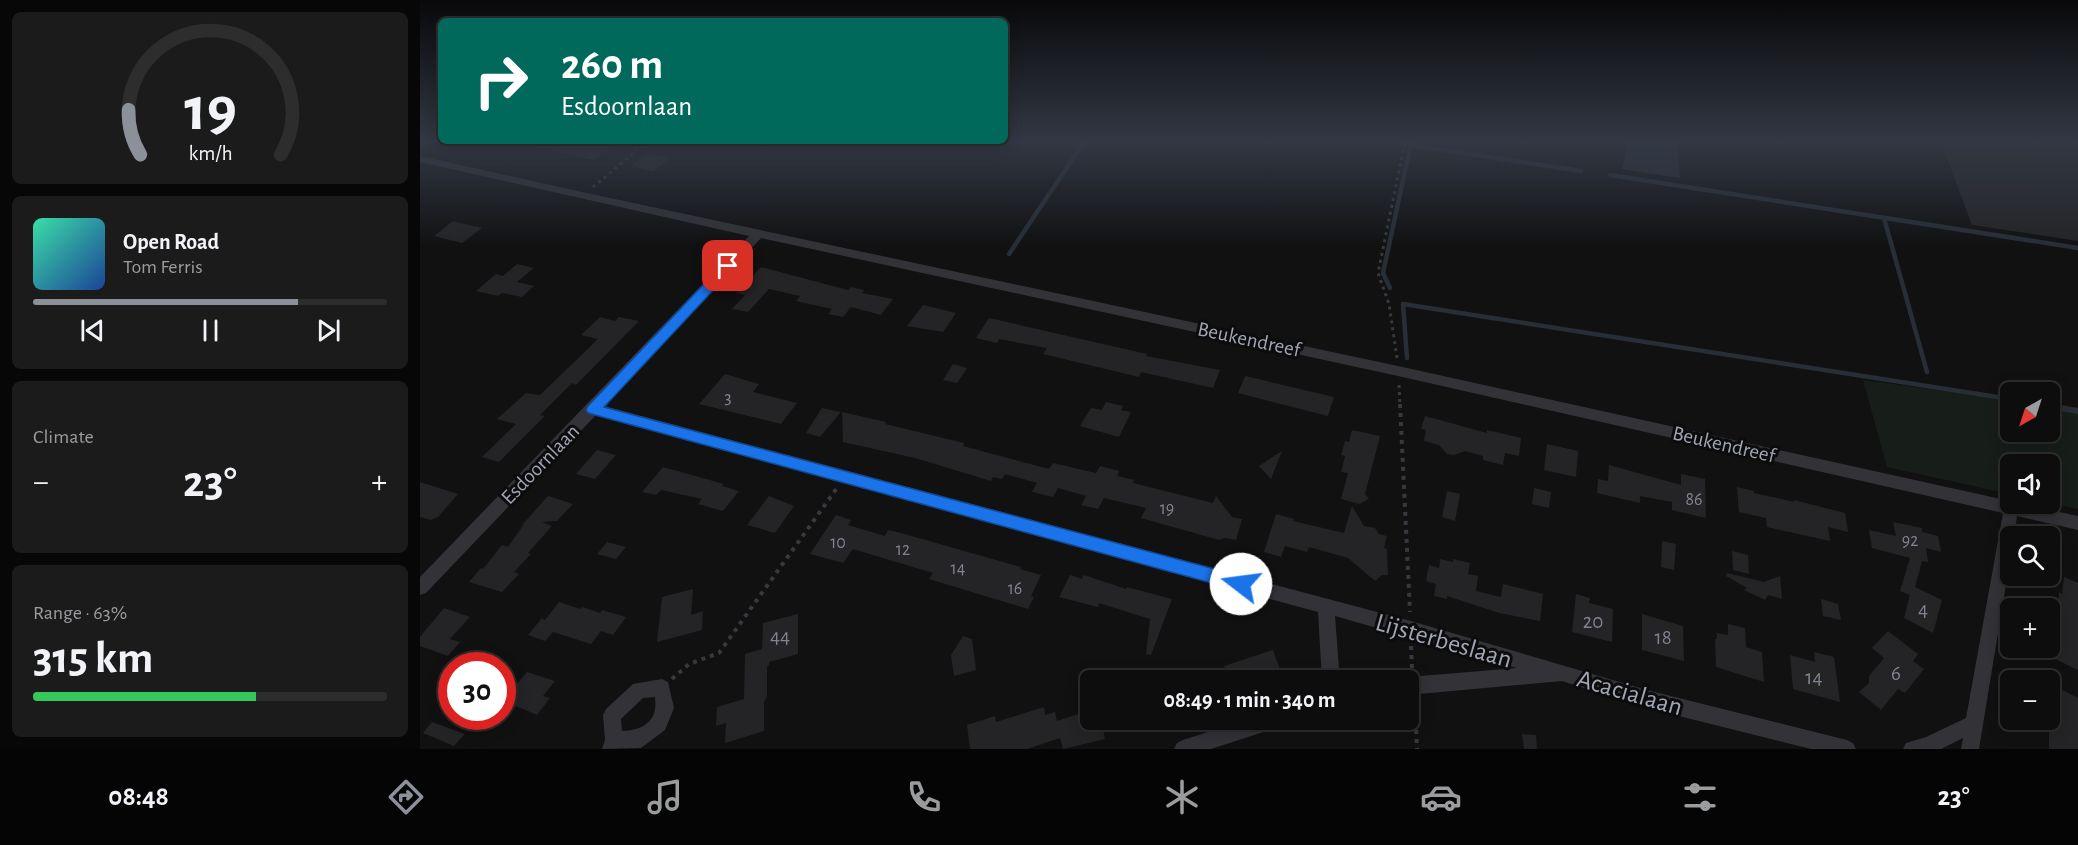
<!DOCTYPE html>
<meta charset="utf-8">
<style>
:root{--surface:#0d0d0e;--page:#1b1b1c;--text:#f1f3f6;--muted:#9a9c9e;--line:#2d2d2e;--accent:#8c9099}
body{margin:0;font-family:"Alegreya Sans",sans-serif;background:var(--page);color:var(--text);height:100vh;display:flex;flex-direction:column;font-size:22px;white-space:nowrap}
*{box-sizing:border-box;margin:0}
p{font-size:20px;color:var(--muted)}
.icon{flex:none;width:33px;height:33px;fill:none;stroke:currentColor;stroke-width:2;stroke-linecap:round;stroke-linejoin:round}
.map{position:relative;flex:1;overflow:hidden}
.panel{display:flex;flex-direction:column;gap:12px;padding:12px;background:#070708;width:420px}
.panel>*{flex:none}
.top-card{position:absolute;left:18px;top:18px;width:570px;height:126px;border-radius:9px;box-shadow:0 3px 15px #0003,0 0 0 2px var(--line);background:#00695c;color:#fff;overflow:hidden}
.needle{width:39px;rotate:219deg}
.tools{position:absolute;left:1580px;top:382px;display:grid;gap:12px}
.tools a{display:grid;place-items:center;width:60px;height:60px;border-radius:9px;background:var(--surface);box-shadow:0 3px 15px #0003,0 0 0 2px var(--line);font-size:30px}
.speed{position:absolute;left:18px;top:652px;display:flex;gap:12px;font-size:30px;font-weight:700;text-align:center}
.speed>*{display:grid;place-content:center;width:78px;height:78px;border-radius:50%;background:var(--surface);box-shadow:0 3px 15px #0003,0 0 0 2px var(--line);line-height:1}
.speed .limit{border:9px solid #d22;background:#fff;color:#111}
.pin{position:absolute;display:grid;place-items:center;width:51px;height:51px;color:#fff;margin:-26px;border-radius:12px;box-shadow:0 3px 9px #0006}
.me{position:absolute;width:66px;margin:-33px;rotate:285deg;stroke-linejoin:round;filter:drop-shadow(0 0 4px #0008)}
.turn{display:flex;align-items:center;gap:21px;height:126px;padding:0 24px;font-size:27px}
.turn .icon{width:78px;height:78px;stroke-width:2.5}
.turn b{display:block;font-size:42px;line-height:51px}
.big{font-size:45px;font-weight:600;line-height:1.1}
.panel .card{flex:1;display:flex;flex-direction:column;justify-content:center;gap:9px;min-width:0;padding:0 21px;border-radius:9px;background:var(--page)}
.panel .dial{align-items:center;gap:0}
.dial svg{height:156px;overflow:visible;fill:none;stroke:var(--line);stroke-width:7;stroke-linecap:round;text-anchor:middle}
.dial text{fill:var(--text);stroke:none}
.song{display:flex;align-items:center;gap:18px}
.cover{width:72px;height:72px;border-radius:9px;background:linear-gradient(135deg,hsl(160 70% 55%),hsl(220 70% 35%))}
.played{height:6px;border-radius:3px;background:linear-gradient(90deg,var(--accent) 75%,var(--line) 75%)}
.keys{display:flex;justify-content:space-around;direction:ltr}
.heat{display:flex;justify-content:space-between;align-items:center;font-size:33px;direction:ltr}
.charge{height:9px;border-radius:4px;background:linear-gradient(90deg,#34c759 63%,var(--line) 0)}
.trip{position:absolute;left:660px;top:670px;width:339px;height:60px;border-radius:9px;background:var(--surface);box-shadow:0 3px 15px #0003,0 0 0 2px var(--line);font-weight:600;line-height:60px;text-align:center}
.tab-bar{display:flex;height:96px;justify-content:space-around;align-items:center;background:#050506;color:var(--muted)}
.tab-bar .icon{width:42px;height:42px}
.tab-bar .on{color:var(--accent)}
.tab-bar b{font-size:27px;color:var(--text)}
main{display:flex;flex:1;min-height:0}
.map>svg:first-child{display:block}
.green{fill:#171d18}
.water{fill:#272e36}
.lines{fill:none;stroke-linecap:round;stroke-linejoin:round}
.stream-far1{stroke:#272e36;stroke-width:4.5}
.stream{stroke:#272e36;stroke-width:6}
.building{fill:#242426}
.path-far1{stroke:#38393e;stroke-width:3;stroke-dasharray:3 4;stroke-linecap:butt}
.path{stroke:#38393e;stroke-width:4;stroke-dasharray:4 5;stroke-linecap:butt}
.street{fill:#323237;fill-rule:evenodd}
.route{fill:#1a73e8;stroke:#114b97;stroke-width:1.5}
.labels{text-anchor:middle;stroke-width:6;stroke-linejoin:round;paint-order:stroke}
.number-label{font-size:18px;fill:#818490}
.street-label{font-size:21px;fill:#a1a5b4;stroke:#0c0c0d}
.near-number-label{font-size:21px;fill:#818490}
.near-street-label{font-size:26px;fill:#a1a5b4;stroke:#0c0c0d}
</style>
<main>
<section class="panel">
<div class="card dial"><svg viewBox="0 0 100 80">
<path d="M14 69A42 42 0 1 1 86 69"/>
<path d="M14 69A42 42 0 0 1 8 46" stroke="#8c9099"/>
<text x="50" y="56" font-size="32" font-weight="700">19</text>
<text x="50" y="72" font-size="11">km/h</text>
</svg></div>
<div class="card">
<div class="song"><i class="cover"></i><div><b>Open Road</b><p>Tom Ferris</p></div></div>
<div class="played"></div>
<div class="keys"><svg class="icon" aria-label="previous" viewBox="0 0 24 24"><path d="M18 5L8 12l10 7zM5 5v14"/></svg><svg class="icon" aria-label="pause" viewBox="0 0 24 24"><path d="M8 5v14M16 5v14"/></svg><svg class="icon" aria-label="next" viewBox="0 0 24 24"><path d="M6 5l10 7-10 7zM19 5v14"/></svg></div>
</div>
<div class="card"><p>Climate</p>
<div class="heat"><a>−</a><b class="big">23°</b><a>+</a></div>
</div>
<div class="card"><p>Range · 63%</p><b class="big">315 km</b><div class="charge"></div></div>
</section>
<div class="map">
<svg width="1658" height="749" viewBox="0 0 1658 749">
<rect width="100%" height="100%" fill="#111112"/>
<path class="green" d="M1443,380L1590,400V432H1629V406L1658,410V509L1629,503V465H1590V494L1467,467Z"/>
<path class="water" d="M1208,142H1257L1260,178L1202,169Z"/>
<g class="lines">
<path class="stream-far1" d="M990,145L1161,171
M1190,175L1658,248
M1464,218L1507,372
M589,254L664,142
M970,288L963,273L991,143
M987,358L983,304L1590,399"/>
<path class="stream" d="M1629,406L1658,411"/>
</g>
<path class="building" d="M122,142H196L174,160L121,148Z
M1521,142H1658V241L1552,225Z
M232,154L250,158L233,172L211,166L224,155L230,156Z
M33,221L62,228L42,243L14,236Z
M97,264L114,268L97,282L114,286L102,297L82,293L78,296L56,291L76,274L83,276Z
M341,267L428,290L431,287L444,290L442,293L473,299L461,315L431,307L423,317L408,314L412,309L376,301L380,296L349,289L328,312L312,309L325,295L316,293Z
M503,305L536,313L523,332L487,326Z
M180,317L195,321L199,317L219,321L156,385L152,383L120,415L125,416L79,462L62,457L96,424L77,419L106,393L120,395L178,339L161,335Z
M569,318L727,354L726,356L800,370L793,388L721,372L719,377L623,354L627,348L579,339L577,343L556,338Z
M533,364L547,368L537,383L523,380Z
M305,374L339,384L333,392L377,403L361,424L279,404Z
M825,376L914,397L908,416L818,393Z
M686,402L703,406L701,410L711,412L699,437L660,426L671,408L682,410Z
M402,408L421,412L400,437L386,433Z
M422,412L466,422L465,424L544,443L543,446L629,469L633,463L676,473L680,466L699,471L697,476L714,480L713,483L793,503L796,496L812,517L822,519L816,540L805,538L799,540L721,518L726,508L684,498L678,509L661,505L666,496L638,488L633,497L612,492L617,483L585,474L582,479L573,477L571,481L495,458L423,442Z
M1005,416L1067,433V430L1101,438L1099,456L1085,453L1083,465L1063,460V456L1045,451L1034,455L1027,454L1019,445L1004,441L1006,430L1001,429Z
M932,430L960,436L945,494L949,499L939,504L921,499L928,473L921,472L925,456L921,455L925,441L929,442Z
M1127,444L1158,451L1156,477L1124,470Z
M177,450L196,455L175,479L156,474Z
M862,451L851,479L839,466Z
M1189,465L1261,485V474L1285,479L1286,518L1252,510V502L1220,496V503L1177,493L1178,479L1188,481Z
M243,467L304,484L302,486L319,491L303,511L278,504L282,499L241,490L236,495L222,492Z
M0,482L38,494L18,517L11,520L0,517Z
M1317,487L1334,491V493L1375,502L1374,500L1425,513L1428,532L1408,527L1410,541L1347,527L1346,518L1319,512Z
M1114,488L1131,492L1129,508L1112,504Z
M1027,491L1040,494L1035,521L1022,517Z
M128,496L153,504L137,521L122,522L132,526L108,553L111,554L94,572L99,574L82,592L49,582L61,568L63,569L82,545L88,547L104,524L102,525Z
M349,496L374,506L355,533L327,525Z
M932,506L944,526L955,528L959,534L967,536L964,548L967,549L968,575H962L955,581L928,558L889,547L887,552L865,546L861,557L844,552L856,514L874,519L873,521L924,533Z
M416,515L431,520L428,525L465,536L468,530L481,533L601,567L600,569L621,575L611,596L614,597L608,609L509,579L513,573L433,549L423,563L390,554Z
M1473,522L1502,528V532L1518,536L1521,552L1506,548L1508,562L1502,561L1495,587L1522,600L1513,633L1484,618L1490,595L1480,591L1490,558L1452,548L1449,530L1476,536Z
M1242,541L1256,544L1254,570L1241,567Z
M187,542L206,547L196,559L177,554Z
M1312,551L1328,555L1329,574L1313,570Z
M1020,559L1033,562V559L1050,563L1048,574L1058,576L1056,591L1081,597L1083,584L1123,594L1120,621L1079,613L1027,596V599L1014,596L1016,584L1006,581L1009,565L1019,568Z
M1307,573L1344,582L1360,576L1362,599L1348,595L1345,600L1324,590L1327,588L1306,576Z
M650,575L662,579L664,575L706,589L707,587L752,599L731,655L726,654L730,619L679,603L678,607L639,597Z
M1644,577L1658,583V670L1627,655L1630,640L1635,643L1639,592L1642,594Z
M273,589L271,615L283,611L282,630L237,642L242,597Z
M1156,594L1170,598L1169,603L1193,609L1192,642L1152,632Z
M1401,599L1418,604L1421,620L1403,616Z
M139,602L160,609L162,607L180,613L182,610L206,617L193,635L181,631L171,644L133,632L125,641L108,635L122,618L125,620Z
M24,608L50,617L30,639L40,642L28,656L0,646V637Z
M378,614V654L349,662V665L347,666V696L344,702V731L305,743L306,723L296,726L297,707L324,699L325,654L342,649L343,623Z
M1222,614L1263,626L1264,661L1222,650Z
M1308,624L1325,628L1326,647L1342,652L1344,682L1296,667L1295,639H1297V633L1308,635Z
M1468,631L1498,654L1493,661L1504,669L1485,693L1478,689L1461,710L1439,692L1449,683V676L1464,658L1452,648Z
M543,636L552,639L556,670L534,676L531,655Z
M853,650L864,681H809L804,666Z
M1394,652L1414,657L1420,702L1373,689L1370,655L1395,662Z
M107,672L135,681L123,696L130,698L117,715L96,706L94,709L82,705V702Z
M1629,683L1658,698V749H1629Z
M624,707L625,715L635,712L637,721L670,710V720H681L685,739L643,749L640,738L607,749H550L547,725L575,716L576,722Z
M12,722L45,734L34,746L3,733Z
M1102,734L1116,735L1117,749H1104Z"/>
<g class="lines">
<path class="path-far1" d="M173,187L227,142
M977,358L969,304L958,273L985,142
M979,385L980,406"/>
<path class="path" d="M980,404L990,612
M991,646L992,669
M252,679L269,664L299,653L417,488
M995,703L997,749"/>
<path class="street" d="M0,156L162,192L978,366L1590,501V504H1602L1658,516V530L1597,516L1594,537H1590V560L1559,749H1541L1543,738L1521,749H1483L1486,743L1506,737L1546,718L1583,513L978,376L341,238L184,406L991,621L1227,690L1427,740L1433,743L1436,749H1391L1227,708L1142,681L988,695V681H981L988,677L1097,668L915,616L920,681H902L898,612L176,415L6,593L0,595V577L329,236L0,162Z
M242,679L248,682L254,708L245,730L221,748L182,749L185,740L183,715L186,709L213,684ZM235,697C238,721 224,730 202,731L201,719L223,698Z
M825,720H862L859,726L853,729L791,749H754L757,743L763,740Z"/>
</g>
<linearGradient id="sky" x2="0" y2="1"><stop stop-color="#09090a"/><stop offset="0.57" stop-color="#323844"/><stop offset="1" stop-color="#323844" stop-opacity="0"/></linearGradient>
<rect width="1658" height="247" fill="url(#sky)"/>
<path class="route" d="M308,262L313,263V269L184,407L821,576L827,579L829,584L827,589L821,591L168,413L166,410L168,406L304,263Z"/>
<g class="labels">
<g class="number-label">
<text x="308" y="403">3</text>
<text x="1274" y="505">86</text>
<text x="747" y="514">19</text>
<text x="1490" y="546">92</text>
<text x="418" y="548">10</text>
<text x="483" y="555">12</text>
<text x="538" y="574">14</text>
<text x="595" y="594">16</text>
</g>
<g class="street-label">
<text transform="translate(829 339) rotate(12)" y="7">Beukendreef</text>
<text transform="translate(1304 444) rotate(13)" y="7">Beukendreef</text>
<text transform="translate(120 464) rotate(-46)" y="7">Esdoornlaan</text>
</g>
<g class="near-number-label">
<text x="1503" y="616">4</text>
<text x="1173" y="628">20</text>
<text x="360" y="643">44</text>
<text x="1243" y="644">18</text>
<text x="1476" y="680">6</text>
<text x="1394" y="684">14</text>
</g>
<g class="near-street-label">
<text transform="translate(1024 640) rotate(16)" y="9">Lijsterbeslaan</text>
<text transform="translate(1210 692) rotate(16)" y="9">Acacialaan</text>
</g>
</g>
</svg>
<div class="tools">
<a><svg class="needle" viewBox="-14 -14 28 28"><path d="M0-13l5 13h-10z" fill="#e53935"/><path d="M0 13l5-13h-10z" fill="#9a9c9e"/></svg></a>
<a><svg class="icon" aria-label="sound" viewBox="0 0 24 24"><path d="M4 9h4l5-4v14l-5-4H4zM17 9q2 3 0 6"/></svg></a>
<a><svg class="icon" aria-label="search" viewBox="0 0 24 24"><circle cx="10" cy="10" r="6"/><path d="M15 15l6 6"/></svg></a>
<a>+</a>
<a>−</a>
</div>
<div class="speed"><div class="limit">30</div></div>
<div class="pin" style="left:308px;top:266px;background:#d93025"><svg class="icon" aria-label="arrive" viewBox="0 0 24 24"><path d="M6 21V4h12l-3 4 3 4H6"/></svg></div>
<svg class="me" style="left:821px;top:584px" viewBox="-20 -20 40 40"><circle r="19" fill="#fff"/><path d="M0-13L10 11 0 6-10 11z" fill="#1a73e8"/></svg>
<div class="trip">08:49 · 1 min · 340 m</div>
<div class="top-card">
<div class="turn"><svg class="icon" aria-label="right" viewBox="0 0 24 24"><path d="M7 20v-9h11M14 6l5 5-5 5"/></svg><div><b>260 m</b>Esdoornlaan</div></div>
</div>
</div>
</main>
<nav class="tab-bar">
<b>08:48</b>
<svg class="icon on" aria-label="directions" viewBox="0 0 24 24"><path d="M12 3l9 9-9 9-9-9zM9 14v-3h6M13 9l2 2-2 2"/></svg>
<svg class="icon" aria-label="music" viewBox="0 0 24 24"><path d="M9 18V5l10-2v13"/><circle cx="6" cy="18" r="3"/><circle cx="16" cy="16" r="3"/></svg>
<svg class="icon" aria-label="phone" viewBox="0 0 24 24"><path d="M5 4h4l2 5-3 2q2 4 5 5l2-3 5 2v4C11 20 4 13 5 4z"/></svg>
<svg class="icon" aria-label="climate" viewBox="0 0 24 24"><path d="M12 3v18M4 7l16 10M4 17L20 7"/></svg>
<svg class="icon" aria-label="car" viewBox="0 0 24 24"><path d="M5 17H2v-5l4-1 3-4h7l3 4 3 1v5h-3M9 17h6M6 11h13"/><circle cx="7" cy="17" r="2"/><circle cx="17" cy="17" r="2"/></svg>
<svg class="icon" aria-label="filters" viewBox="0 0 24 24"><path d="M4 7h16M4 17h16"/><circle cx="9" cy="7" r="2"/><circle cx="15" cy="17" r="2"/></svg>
<b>23°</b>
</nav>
